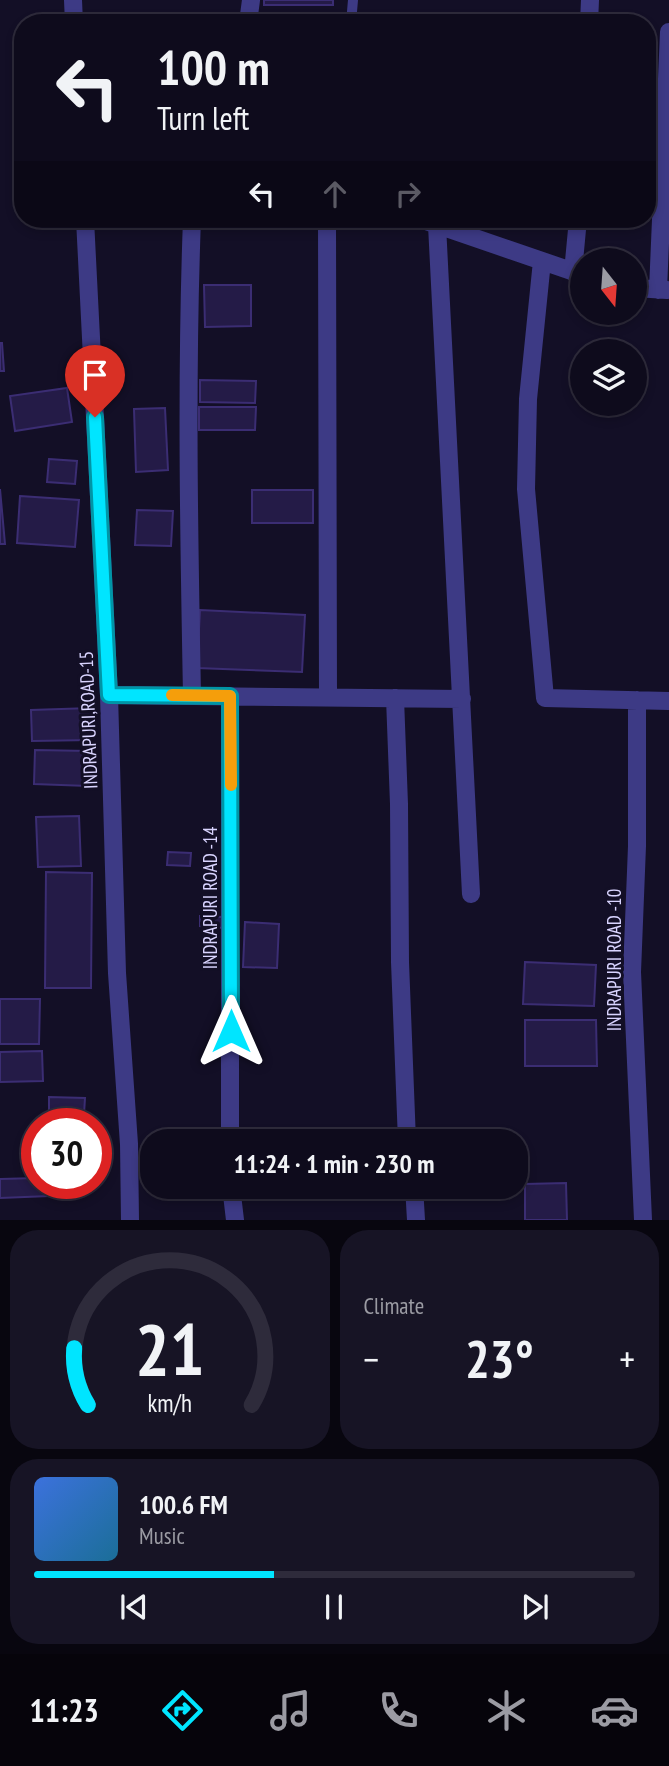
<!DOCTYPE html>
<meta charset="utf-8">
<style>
:root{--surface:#0e0b1c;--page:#171425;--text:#f1f3f6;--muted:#9b9ba3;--line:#2e2b3b;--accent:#00e5ff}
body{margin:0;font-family:"PT Sans Narrow",sans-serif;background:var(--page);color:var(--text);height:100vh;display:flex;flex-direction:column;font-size:26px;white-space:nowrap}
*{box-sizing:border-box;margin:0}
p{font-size:23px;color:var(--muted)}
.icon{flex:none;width:38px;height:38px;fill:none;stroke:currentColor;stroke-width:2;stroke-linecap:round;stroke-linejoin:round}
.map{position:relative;height:1220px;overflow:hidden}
.panel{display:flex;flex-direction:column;gap:10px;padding:10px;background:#08060f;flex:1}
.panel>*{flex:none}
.banner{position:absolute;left:14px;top:14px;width:642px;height:214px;border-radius:28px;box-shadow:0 4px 10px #0003,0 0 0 2px var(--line);background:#0e0b1c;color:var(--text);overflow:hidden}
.needle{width:46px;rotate:163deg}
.fabs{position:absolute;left:570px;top:248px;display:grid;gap:14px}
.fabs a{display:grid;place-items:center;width:77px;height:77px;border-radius:50%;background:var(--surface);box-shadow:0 4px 10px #0003,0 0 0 2px var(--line);font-size:35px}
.speed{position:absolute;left:21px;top:1108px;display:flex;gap:14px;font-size:35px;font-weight:700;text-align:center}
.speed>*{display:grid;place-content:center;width:91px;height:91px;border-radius:50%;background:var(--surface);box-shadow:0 4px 10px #0003,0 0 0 2px var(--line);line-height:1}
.speed .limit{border:10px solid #d22;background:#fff;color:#111}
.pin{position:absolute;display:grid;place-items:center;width:60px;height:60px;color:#fff;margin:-72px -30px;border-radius:50% 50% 50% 0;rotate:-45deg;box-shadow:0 0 7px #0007}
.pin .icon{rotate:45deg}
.me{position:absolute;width:77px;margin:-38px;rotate:0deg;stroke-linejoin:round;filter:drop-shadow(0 0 5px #0008)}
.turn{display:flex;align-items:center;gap:24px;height:147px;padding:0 28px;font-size:32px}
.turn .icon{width:91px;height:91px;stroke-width:2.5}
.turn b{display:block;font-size:49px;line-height:60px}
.lanes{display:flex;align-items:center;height:66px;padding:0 28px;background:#0003;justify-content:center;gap:35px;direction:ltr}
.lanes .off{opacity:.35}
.big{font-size:52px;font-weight:700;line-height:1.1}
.panel .widget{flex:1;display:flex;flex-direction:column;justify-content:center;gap:10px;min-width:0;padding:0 24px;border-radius:28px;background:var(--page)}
.panel .dial{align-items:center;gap:0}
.dial svg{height:182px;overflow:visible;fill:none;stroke:var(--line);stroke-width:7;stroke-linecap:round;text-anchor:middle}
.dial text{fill:var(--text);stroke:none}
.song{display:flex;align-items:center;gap:21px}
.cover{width:84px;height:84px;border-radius:10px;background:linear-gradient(135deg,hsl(220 70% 55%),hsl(200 70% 35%))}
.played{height:7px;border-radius:4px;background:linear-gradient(90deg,var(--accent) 40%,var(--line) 40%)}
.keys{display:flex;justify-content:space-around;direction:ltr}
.heat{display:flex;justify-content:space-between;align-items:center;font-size:38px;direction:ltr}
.panel .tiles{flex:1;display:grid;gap:10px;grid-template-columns:1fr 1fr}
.widget:last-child{grid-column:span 2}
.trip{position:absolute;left:140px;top:1129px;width:388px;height:70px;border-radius:28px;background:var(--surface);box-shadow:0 4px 10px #0003,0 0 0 2px var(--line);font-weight:700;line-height:70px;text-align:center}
.menu{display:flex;height:112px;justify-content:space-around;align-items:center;background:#06040b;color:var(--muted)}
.menu .icon{width:49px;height:49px}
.menu .active{color:var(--accent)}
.menu b{font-size:32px;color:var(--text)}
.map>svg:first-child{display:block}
.building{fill:#241b47;stroke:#3b2d73;stroke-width:2}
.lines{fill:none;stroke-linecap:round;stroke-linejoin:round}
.lane{stroke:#3d3a85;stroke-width:10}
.street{stroke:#3d3a85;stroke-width:18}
.route-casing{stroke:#0095a6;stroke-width:18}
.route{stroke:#00e5ff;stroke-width:12}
.slow{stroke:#f59e0b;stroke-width:12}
.labels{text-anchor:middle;stroke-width:6;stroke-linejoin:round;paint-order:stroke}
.street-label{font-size:19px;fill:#d9d4ff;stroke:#130f26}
</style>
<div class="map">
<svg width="669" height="1220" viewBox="0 0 669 1220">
<rect width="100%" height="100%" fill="#130f26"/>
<path class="building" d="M264,0H333V5H264Z
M204,285H251V326L205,327Z
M0,343H2L4,371H0Z
M200,380L256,381L255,403L200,402Z
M67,388L72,422L15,431L10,396Z
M199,407H256L255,430H199Z
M165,408L168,470L136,472L134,409Z
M49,459L77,461L75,484L47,482Z
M0,489L5,544H0Z
M252,490H313V523H252Z
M20,496L79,500L75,547L17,543Z
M137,510L173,511L171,546L135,545Z
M200,610L305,615L302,672L197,668Z
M91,708V740L32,741L31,710Z
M35,750L89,751L88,786L34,784Z
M79,816L81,866L38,867L36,817Z
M168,852L191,853L190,866L167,865Z
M46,872L92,873L91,988H45Z
M200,916L223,917V928L200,926Z
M245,922L279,924L277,968L243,967Z
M525,962L596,965L594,1006L523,1004Z
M0,999H40L39,1044H0Z
M525,1020H596L597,1066H525Z
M42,1051L43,1081L0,1082V1052Z
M49,1097L85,1098L84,1114L49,1113Z
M37,1178V1183H49V1196L0,1198V1179Z
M566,1183L567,1220H525V1184Z"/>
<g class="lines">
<path class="lane" d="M351,23L353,0"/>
<path class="street" d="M73,0L74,23
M248,23L251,0
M589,23L590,0
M85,219L109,695L117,973L129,1144L130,1220
M327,219L328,697
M420,219L583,275
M437,225L471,894
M542,261L528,399L526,489L545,698L669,701
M573,272L578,219
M635,288L667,290
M658,290L669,32
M109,695L462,699
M192,695C189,537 186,378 192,219
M395,698L399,804L400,962L407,1141
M637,700V846L632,972L643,1220
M230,1141V696
M231,1186L235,1220
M414,1186L416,1220"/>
</g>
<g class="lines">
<defs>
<path id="route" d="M95,417L109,695L230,696L231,1031"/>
</defs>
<use href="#route" class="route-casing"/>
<use href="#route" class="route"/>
<path class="slow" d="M172,695L230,696L231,785"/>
</g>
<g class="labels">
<g class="street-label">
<text transform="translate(88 720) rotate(-92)" y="7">INDRAPURI,ROAD-15</text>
<text transform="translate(210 898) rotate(-90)" y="7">INDRAPURI ROAD -14</text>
<text transform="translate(614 960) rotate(-90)" y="7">INDRAPURI ROAD -10</text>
</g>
</g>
</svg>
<div class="fabs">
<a><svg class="needle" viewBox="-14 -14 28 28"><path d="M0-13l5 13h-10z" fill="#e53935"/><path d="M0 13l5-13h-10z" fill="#9b9ba3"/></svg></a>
<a><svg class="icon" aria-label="layers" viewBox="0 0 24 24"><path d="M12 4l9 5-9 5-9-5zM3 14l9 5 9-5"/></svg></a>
</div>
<div class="speed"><div class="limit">30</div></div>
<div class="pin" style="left:95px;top:417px;background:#d93025"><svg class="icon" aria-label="arrive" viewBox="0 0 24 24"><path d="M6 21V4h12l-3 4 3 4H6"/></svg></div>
<svg class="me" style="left:231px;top:1031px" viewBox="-20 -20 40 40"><path d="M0-17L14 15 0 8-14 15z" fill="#00e5ff" stroke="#fff" stroke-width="4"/></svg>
<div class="trip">11:24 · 1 min · 230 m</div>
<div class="banner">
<div class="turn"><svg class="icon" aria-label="left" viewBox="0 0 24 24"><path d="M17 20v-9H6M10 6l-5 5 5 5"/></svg><div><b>100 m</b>Turn left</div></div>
<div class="lanes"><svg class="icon" aria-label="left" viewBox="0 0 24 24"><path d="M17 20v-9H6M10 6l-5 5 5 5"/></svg><svg class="icon off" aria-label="ahead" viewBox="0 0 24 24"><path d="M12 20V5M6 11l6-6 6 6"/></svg><svg class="icon off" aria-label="right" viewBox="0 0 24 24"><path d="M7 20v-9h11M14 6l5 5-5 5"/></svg></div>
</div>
</div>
<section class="panel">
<div class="tiles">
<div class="widget dial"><svg viewBox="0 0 100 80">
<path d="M14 69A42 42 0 1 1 86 69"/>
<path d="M14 69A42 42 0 0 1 8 44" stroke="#00e5ff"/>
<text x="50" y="56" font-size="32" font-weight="700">21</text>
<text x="50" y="72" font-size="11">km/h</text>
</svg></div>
<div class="widget"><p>Climate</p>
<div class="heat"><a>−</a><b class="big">23°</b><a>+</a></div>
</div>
<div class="widget">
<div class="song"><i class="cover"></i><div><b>100.6 FM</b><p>Music</p></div></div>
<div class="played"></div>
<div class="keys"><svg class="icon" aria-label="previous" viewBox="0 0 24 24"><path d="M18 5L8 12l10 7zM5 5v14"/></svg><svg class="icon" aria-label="pause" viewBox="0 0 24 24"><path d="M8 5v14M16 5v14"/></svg><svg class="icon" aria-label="next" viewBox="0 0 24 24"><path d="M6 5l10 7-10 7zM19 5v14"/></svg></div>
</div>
</div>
</section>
<nav class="menu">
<b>11:23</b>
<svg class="icon active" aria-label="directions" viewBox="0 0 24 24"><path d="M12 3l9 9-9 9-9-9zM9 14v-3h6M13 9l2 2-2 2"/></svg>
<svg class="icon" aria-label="music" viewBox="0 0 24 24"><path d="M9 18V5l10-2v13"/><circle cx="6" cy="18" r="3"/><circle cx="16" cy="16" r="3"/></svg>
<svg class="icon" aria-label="phone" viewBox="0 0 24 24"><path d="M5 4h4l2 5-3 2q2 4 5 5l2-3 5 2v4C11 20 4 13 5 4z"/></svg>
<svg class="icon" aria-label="climate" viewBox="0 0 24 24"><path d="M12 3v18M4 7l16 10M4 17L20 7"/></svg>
<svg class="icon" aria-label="car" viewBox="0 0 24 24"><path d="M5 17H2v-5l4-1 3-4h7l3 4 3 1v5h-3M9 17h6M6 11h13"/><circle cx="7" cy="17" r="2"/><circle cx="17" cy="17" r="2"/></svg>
</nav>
